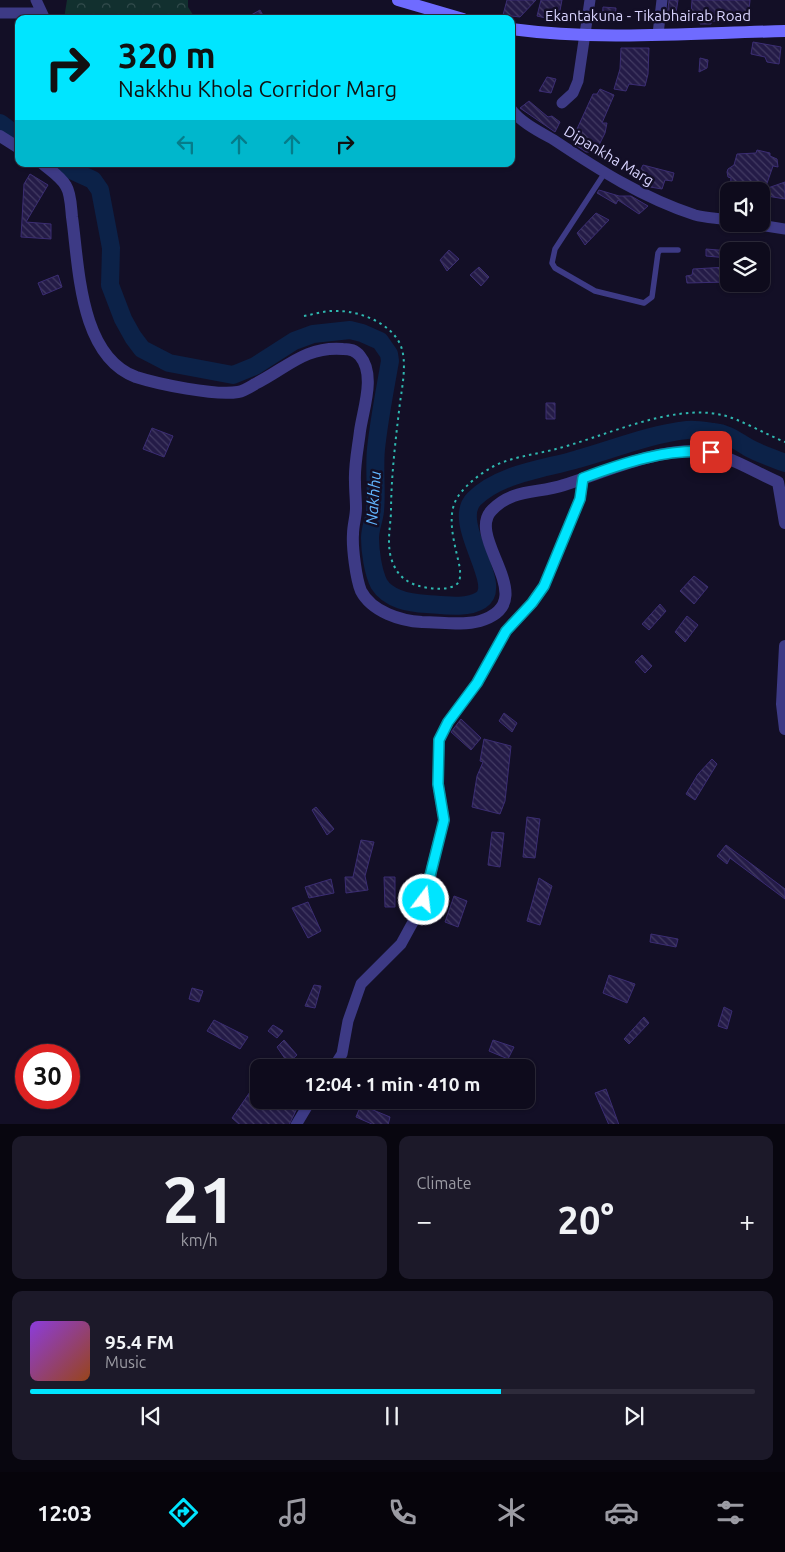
<!DOCTYPE html>
<meta charset="utf-8">
<style>
:root{--surface:#0e0b1c;--page:#1c1929;--text:#f1f3f6;--muted:#9b9ba3;--line:#2e2b3b;--accent:#00e5ff}
body{margin:0;font-family:Ubuntu,sans-serif;background:var(--page);color:var(--text);height:100vh;display:flex;flex-direction:column;font-size:19px;white-space:nowrap}
*{box-sizing:border-box;margin:0}
p{font-size:16px;color:var(--muted)}
.icon{flex:none;width:28px;height:28px;fill:none;stroke:currentColor;stroke-width:2;stroke-linecap:round;stroke-linejoin:round}
.map{position:relative;height:1124px;overflow:hidden}
.sheet{display:flex;flex-direction:column;gap:12px;padding:12px;background:#08060f;flex:1}
.sheet>*{flex:none}
.guide{position:absolute;left:15px;top:15px;width:500px;height:152px;border-radius:10px;box-shadow:0 1px 4px #0004,0 0 0 1px var(--line);background:#00e5ff;color:#111;overflow:hidden}
.fabs{position:absolute;left:720px;top:182px;display:grid;gap:10px}
.fabs a{display:grid;place-items:center;width:50px;height:50px;border-radius:10px;background:var(--surface);box-shadow:0 1px 4px #0004,0 0 0 1px var(--line);font-size:25px}
.speed{position:absolute;left:15px;top:1044px;display:flex;gap:10px;font-size:25px;font-weight:700;text-align:center}
.speed>*{display:grid;place-content:center;width:65px;height:65px;border-radius:50%;background:var(--surface);box-shadow:0 1px 4px #0004,0 0 0 1px var(--line);line-height:1}
.speed .limit{border:8px solid #d22;background:#fff;color:#111}
.pin{position:absolute;display:grid;place-items:center;width:42px;height:42px;color:#fff;margin:-21px;border-radius:10px;box-shadow:0 2px 8px #0006}
.me{position:absolute;width:55px;margin:-28px;rotate:15deg;stroke-linejoin:round;filter:drop-shadow(0 0 4px #0008)}
.turn{display:flex;align-items:center;gap:18px;height:105px;padding:0 20px;font-size:22px}
.turn .icon{width:65px;height:65px;stroke-width:2.5}
.turn b{display:block;font-size:35px;line-height:42px}
.lanes{display:flex;align-items:center;height:48px;padding:0 20px;background:#0003;justify-content:center;gap:25px;direction:ltr}
.lanes .off{opacity:.35}
.big{font-size:38px;font-weight:700;line-height:1.1}
.sheet .widget{flex:1;display:flex;flex-direction:column;justify-content:center;gap:8px;min-width:0;padding:0 18px;border-radius:10px;background:var(--page)}
.sheet .dial{align-items:center;gap:0}
.dial b{font-size:65px;line-height:1}
.song{display:flex;align-items:center;gap:15px}
.cover{width:60px;height:60px;border-radius:8px;background:linear-gradient(135deg,hsl(270 70% 55%),hsl(20 70% 35%))}
.played{height:5px;border-radius:2px;background:linear-gradient(90deg,var(--accent) 65%,var(--line) 65%)}
.keys{display:flex;justify-content:space-around;direction:ltr}
.heat{display:flex;justify-content:space-between;align-items:center;font-size:28px;direction:ltr}
.sheet .tiles{flex:1;display:grid;gap:12px;grid-template-columns:1fr 1fr}
.widget:last-child{grid-column:span 2}
.trip{position:absolute;left:250px;top:1059px;width:285px;height:50px;border-radius:10px;background:var(--surface);box-shadow:0 1px 4px #0004,0 0 0 1px var(--line);font-weight:700;line-height:50px;text-align:center}
.tab-bar{display:flex;height:80px;justify-content:space-around;align-items:center;background:#06040b;color:var(--muted)}
.tab-bar .icon{width:35px;height:35px}
.tab-bar .active{color:var(--accent)}
.tab-bar b{font-size:22px;color:var(--text)}
.map>svg:first-child{display:block}
.forest{fill:url(#forest-crowns)}
.lines{fill:none;stroke-linecap:round;stroke-linejoin:round}
.river{stroke:#0c2248;stroke-width:18}
.building{fill:url(#building-back-hatch);stroke:#3b2d73}
.path{stroke:#2fb8b0;stroke-width:2;stroke-dasharray:2.5 4;stroke-linecap:butt}
.service{stroke:#3d3a85;stroke-width:5.5}
.minor{stroke:#3d3a85;stroke-width:11}
.tertiary{stroke:#3d3a85;stroke-width:12}
.secondary{stroke:#6f6bff;stroke-width:12}
.route-casing{stroke:#0095a6;stroke-width:12}
.route{stroke:#00e5ff;stroke-width:9}
.labels{text-anchor:middle;stroke-width:5;stroke-linejoin:round;paint-order:stroke}
.street-label{font-size:15px;fill:#d9d4ff;stroke:#130f26}
.water-label{font-size:16px;font-style:italic;fill:#62b6ff;stroke:#130f26}
</style>
<div class="map">
<svg width="785" height="1125" viewBox="0 0 785 1125">
<defs>
<pattern id="forest-crowns" width="20" height="18" patternUnits="userSpaceOnUse" patternTransform="scale(1.25)"><rect width="20" height="18" fill="#12302f"/><path d="M2 6a3 3 0 1 1 6 0M12 15a3 3 0 1 1 6 0" fill="none" stroke="#344d4e"/></pattern>
<pattern id="building-back-hatch" width="6" height="6" patternUnits="userSpaceOnUse" patternTransform="scale(1.25)"><rect width="6" height="6" fill="#241b47"/><path d="M-1 5l2 2M0 0l6 6M5-1l2 2" fill="none" stroke="#433b63"/></pattern>
</defs>
<rect width="100%" height="100%" fill="#130f26"/>
<path class="forest" d="M67,0H188V7L195,18L201,19H64Z"/>
<g class="lines">
<path class="river" d="M0,123L19,137
M58,164L93,180L100,190L111,248L110,285L123,319L133,337L142,349L169,363L233,375L255,366L294,341L313,334L350,330L362,333L380,341L389,354L390,361C385,390 379,420 376,449C374,470 377,491 375,511C374,520 370,529 370,538C370,551 373,572 379,584C389,600 410,603 427,604C442,605 468,609 481,600C505,585 450,523 474,499C500,473 545,469 578,459C614,449 650,434 687,430C696,429 706,431 714,432C728,433 738,442 749,448C760,454 773,458 785,463"/>
</g>
<path class="building" d="M507,0H536L520,17L503,15Z
M541,0H562L558,21L537,16Z
M669,0H678L675,19L667,18Z
M692,0H750L748,21H711V24H700L701,16H691Z
M603,7L616,8L615,21L602,20Z
M260,10L265,19H244Z
M753,42L781,47L779,64L767,62L765,57L751,54Z
M621,48H649L648,74L645,86L629,84L626,91L614,89L620,69Z
M700,58L708,60L707,68L699,72Z
M547,77L556,79L551,93L539,91Z
M600,89L614,95L602,123H607L605,133L599,145L595,143L589,152H586L574,144L581,131L577,129L593,94H597Z
M529,101L548,117L552,116L560,122L555,132L520,108Z
M757,150L770,153V156L777,159L778,167L773,166L765,189L785,182V199L761,195V191H730L731,178L728,177L727,172L728,169L734,165L737,154L756,153Z
M643,165L674,173L672,181L665,180L662,189L650,187L651,181L647,180V174L639,173Z
M30,174L48,185L26,222L51,224V239L21,237L24,184Z
M599,190L619,196H631L648,206L639,214L618,200L616,204L597,193Z
M596,213L609,220L585,245L577,233Z
M706,249L730,251L728,258L706,256Z
M449,250L459,259L447,271L440,260Z
M479,267L489,277L481,286L470,275Z
M727,267L725,274L727,282L687,283L686,276L692,275L693,269Z
M58,275L62,287L43,295L38,283Z
M546,403H555V419H546Z
M152,428L173,436L164,457L143,449Z
M694,576L708,587L694,604L680,591Z
M660,604L666,611L649,630L642,624Z
M687,616L698,625L685,642L675,632Z
M642,655L652,666L645,673L635,662Z
M504,713L517,723L512,732L499,721Z
M461,719L481,738L471,750L451,732Z
M484,739L511,746L505,801L500,814L472,807L477,776L483,762L480,761Z
M712,759L717,764L695,800L686,794L698,774Z
M316,807L334,829L327,835L312,810Z
M527,817L540,819L535,858L523,857Z
M492,832L504,833L500,867L488,865Z
M361,840L374,842L365,876L368,890L346,893L345,877H353Z
M726,845L785,889V899L730,858L727,864L717,856Z
M384,877H395V907H385Z
M539,878L552,886L540,925L527,921Z
M331,879L334,893L309,898L305,887Z
M454,896L467,901L458,927L445,922Z
M308,902L321,931L308,938L292,908Z
M651,934L678,939L676,947L650,942Z
M609,975L635,984L627,1003L603,993Z
M314,985L321,986L315,1008L305,1006Z
M192,988L203,991L199,1002L189,999Z
M724,1007L732,1011L727,1029L718,1026Z
M644,1017L649,1023L629,1044L624,1039Z
M214,1020L248,1037L240,1049L207,1031Z
M273,1025L283,1031L277,1038L268,1031Z
M284,1040L297,1055L288,1063L277,1047Z
M493,1040L514,1047L508,1059L489,1051Z
M259,1079V1100H301L289,1125H240L232,1118Z
M606,1089L619,1125H609L595,1093Z
M420,1100H444L422,1109Z
M361,1105L390,1117L388,1125H374L356,1117Z"/>
<g class="lines">
<path class="path" d="M304,316C315,314 326,310 338,311C362,311 399,326 403,354C406,372 401,392 399,411C395,445 391,479 391,513C390,529 387,542 391,558C394,567 398,575 406,580C416,588 446,593 457,584C461,580 460,574 460,569C456,547 444,515 459,495C467,484 481,473 494,466C512,457 532,455 552,450C602,438 671,403 722,415C738,418 767,435 785,442"/>
<path class="service" d="M604,174L555,249L552,263L555,268L595,291L644,303L652,297L658,253L660,250H678"/>
<path class="minor" d="M36,0L44,17
M0,13H41
M658,34L662,0
M562,103L573,93L578,81L590,0
M511,109C520,122 540,132 554,140C599,170 643,198 695,215C705,218 718,218 729,220
M753,224L785,229
M333,1068L342,1054L348,1021L361,984L401,944L425,900L430,882L432,867L444,820L438,784L439,740L448,722L477,683L506,631L532,603L544,586L580,499L583,478
M296,1125L311,1100"/>
<path class="tertiary" d="M0,136L19,148
M43,164C50,170 61,177 66,186C71,194 71,208 72,217C79,266 79,356 136,377C158,384 215,396 238,392C244,391 250,387 255,384C287,368 305,346 343,349C350,349 355,350 360,356C376,375 363,409 360,431C358,448 354,466 355,482C355,491 356,500 356,508C356,517 353,525 353,534C352,547 356,579 361,591C372,612 401,621 422,622C441,622 462,626 480,621C544,602 464,538 492,510C513,488 538,494 564,485C605,472 650,451 694,451C721,450 754,472 778,482L785,523
M785,646L782,704L785,729"/>
<path class="secondary" d="M398,0L463,19
M511,29C601,41 694,33 785,31"/>
</g>
<g class="lines">
<defs>
<path id="route" d="M424,900L444,820L438,784L439,740L448,722L477,683L506,631L532,603L544,586L580,499L583,478C623,463 668,448 711,452"/>
</defs>
<use href="#route" class="route-casing"/>
<use href="#route" class="route"/>
</g>
<g class="labels">
<g class="street-label">
<text x="648" y="21">Ekantakuna - Tikabhairab Road</text>
<text transform="translate(609 156) rotate(31)" y="5">Dipankha Marg</text>
</g>
<g class="water-label">
<text transform="translate(373 498) rotate(-86)" y="6">Nakhhu</text>
</g>
</g>
</svg>
<div class="fabs">
<a><svg class="icon" aria-label="sound" viewBox="0 0 24 24"><path d="M4 9h4l5-4v14l-5-4H4zM17 9q2 3 0 6"/></svg></a>
<a><svg class="icon" aria-label="layers" viewBox="0 0 24 24"><path d="M12 4l9 5-9 5-9-5zM3 14l9 5 9-5"/></svg></a>
</div>
<div class="speed"><div class="limit">30</div></div>
<div class="pin" style="left:711px;top:452px;background:#d93025"><svg class="icon" aria-label="arrive" viewBox="0 0 24 24"><path d="M6 21V4h12l-3 4 3 4H6"/></svg></div>
<svg class="me" style="left:424px;top:900px" viewBox="-20 -20 40 40"><circle r="17" fill="#00e5ff" stroke="#fff" stroke-width="3"/><path d="M0-11L8 9 0 5-8 9z" fill="#fff"/></svg>
<div class="trip">12:04 · 1 min · 410 m</div>
<div class="guide">
<div class="turn"><svg class="icon" aria-label="right" viewBox="0 0 24 24"><path d="M7 20v-9h11M14 6l5 5-5 5"/></svg><div><b>320 m</b>Nakkhu Khola Corridor Marg</div></div>
<div class="lanes"><svg class="icon off" aria-label="left" viewBox="0 0 24 24"><path d="M17 20v-9H6M10 6l-5 5 5 5"/></svg><svg class="icon off" aria-label="ahead" viewBox="0 0 24 24"><path d="M12 20V5M6 11l6-6 6 6"/></svg><svg class="icon off" aria-label="ahead" viewBox="0 0 24 24"><path d="M12 20V5M6 11l6-6 6 6"/></svg><svg class="icon" aria-label="right" viewBox="0 0 24 24"><path d="M7 20v-9h11M14 6l5 5-5 5"/></svg></div>
</div>
</div>
<section class="sheet">
<div class="tiles">
<div class="widget dial"><b>21</b><p>km/h</p></div>
<div class="widget"><p>Climate</p>
<div class="heat"><a>−</a><b class="big">20°</b><a>+</a></div>
</div>
<div class="widget">
<div class="song"><i class="cover"></i><div><b>95.4 FM</b><p>Music</p></div></div>
<div class="played"></div>
<div class="keys"><svg class="icon" aria-label="previous" viewBox="0 0 24 24"><path d="M18 5L8 12l10 7zM5 5v14"/></svg><svg class="icon" aria-label="pause" viewBox="0 0 24 24"><path d="M8 5v14M16 5v14"/></svg><svg class="icon" aria-label="next" viewBox="0 0 24 24"><path d="M6 5l10 7-10 7zM19 5v14"/></svg></div>
</div>
</div>
</section>
<nav class="tab-bar">
<b>12:03</b>
<svg class="icon active" aria-label="directions" viewBox="0 0 24 24"><path d="M12 3l9 9-9 9-9-9zM9 14v-3h6M13 9l2 2-2 2"/></svg>
<svg class="icon" aria-label="music" viewBox="0 0 24 24"><path d="M9 18V5l10-2v13"/><circle cx="6" cy="18" r="3"/><circle cx="16" cy="16" r="3"/></svg>
<svg class="icon" aria-label="phone" viewBox="0 0 24 24"><path d="M5 4h4l2 5-3 2q2 4 5 5l2-3 5 2v4C11 20 4 13 5 4z"/></svg>
<svg class="icon" aria-label="climate" viewBox="0 0 24 24"><path d="M12 3v18M4 7l16 10M4 17L20 7"/></svg>
<svg class="icon" aria-label="car" viewBox="0 0 24 24"><path d="M5 17H2v-5l4-1 3-4h7l3 4 3 1v5h-3M9 17h6M6 11h13"/><circle cx="7" cy="17" r="2"/><circle cx="17" cy="17" r="2"/></svg>
<svg class="icon" aria-label="filters" viewBox="0 0 24 24"><path d="M4 7h16M4 17h16"/><circle cx="9" cy="7" r="2"/><circle cx="15" cy="17" r="2"/></svg>
</nav>
